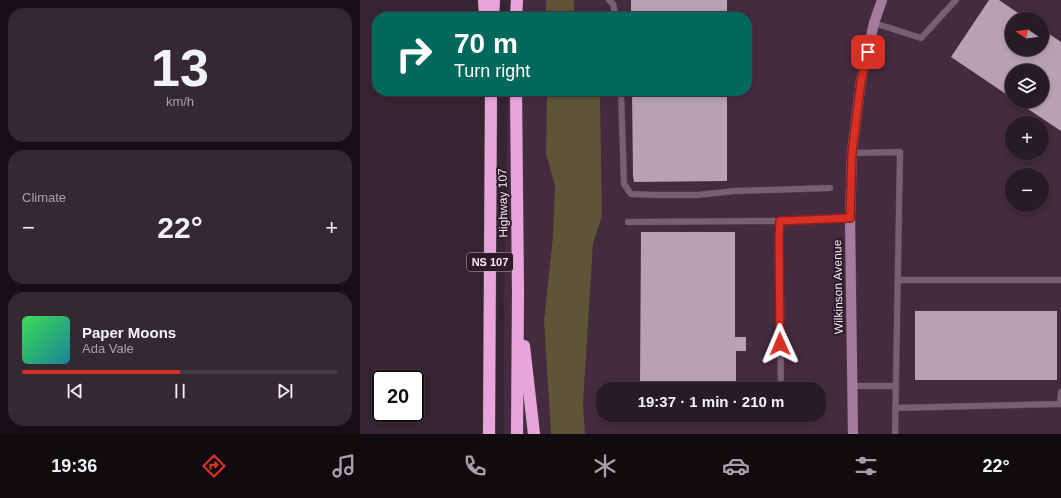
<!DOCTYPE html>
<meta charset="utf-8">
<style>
:root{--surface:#291b26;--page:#352832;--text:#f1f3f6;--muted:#a5a1a7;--line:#453943;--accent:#d93025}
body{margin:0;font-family:Arial,sans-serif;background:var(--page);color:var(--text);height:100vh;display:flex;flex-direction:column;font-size:15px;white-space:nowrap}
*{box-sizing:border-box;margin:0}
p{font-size:13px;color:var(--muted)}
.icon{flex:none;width:22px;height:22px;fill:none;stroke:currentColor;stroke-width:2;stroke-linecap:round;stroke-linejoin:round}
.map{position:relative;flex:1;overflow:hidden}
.drawer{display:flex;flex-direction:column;gap:8px;padding:8px;background:#170f15;width:360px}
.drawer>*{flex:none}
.banner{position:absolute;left:12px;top:12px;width:380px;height:84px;border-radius:16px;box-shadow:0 2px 6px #0003,0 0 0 1px var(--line);background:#00695c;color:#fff;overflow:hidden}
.needle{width:26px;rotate:283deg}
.buttons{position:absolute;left:645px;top:12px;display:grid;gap:8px}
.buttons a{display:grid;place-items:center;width:44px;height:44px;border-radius:50%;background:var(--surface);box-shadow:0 2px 6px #0003,0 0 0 1px var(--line);font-size:20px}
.speed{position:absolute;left:12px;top:370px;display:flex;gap:8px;font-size:20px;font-weight:700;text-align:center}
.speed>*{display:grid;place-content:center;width:52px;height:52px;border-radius:50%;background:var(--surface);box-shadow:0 2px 6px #0003,0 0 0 1px var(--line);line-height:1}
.speed .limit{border:2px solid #111;border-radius:6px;background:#fff;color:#111}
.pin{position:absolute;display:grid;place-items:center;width:34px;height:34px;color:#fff;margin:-17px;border-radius:8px;box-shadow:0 2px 6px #0006}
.me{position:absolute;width:44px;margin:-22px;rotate:359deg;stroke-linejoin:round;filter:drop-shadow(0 0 3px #0008)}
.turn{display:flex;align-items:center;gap:14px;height:84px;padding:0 16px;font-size:18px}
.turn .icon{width:52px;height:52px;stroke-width:2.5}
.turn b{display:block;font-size:28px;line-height:34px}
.big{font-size:30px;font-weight:700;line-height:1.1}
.drawer .widget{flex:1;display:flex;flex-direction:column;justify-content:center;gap:6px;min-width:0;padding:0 14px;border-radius:16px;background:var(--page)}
.drawer .dial{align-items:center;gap:0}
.dial b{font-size:52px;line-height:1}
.song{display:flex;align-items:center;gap:12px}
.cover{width:48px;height:48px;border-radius:6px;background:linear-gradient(135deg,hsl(130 70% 55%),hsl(190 70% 35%))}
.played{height:4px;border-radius:2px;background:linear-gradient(90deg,var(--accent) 50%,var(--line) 50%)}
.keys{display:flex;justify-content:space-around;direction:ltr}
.heat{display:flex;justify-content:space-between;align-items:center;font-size:22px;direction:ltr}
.trip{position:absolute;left:236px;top:382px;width:230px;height:40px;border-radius:16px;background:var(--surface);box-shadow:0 2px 6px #0003,0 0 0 1px var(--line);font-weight:700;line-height:40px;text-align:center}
.tab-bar{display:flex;height:64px;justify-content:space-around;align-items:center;background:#100b0f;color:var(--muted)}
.tab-bar .icon{width:28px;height:28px}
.tab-bar .on{color:var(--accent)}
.tab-bar b{font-size:18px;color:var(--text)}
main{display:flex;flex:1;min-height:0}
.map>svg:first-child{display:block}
.built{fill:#442b3f;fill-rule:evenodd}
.forest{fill:#5e5537}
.building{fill:#b9a1b4}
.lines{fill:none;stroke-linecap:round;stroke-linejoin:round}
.lane-casing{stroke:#52404e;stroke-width:7}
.secondary-casing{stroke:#52404e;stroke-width:11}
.highway-casing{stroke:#52404e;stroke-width:13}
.lane{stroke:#7a5f74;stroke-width:6}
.secondary{stroke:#a67b9e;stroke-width:10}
.highway{stroke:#e8a4db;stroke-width:12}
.route-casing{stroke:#8d1f18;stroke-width:10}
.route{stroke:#d93025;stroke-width:7}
.labels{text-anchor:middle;stroke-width:4;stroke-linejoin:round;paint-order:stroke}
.shield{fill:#2c1a29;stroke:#baacb7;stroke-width:1}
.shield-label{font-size:11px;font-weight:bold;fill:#f7eaf4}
.street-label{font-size:12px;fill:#f7eaf4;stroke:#2c1a29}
</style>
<main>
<section class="drawer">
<div class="widget dial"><b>13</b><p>km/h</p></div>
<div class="widget"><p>Climate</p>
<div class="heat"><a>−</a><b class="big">22°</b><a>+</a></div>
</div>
<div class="widget">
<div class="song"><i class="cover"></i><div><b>Paper Moons</b><p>Ada Vale</p></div></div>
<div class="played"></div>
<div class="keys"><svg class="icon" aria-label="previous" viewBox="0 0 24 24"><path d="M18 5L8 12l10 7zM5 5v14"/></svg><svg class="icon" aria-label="pause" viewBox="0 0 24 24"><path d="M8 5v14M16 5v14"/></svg><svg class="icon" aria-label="next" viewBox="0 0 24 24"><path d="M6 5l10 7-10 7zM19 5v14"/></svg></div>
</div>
</section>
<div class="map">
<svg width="701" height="434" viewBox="0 0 701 434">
<rect width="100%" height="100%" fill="#372433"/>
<path class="built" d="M150,0H186V17H149Z
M214,0H701V434H225L223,404L233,244L242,216L240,93L238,91H387V17H214ZM652,19H682V49H652ZM652,71H682V101H652ZM652,123H682V153H652ZM652,175H682V205H652ZM243,389H459V415H243Z
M148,91H187L186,154L195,186L193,235L184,321L191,434H144V303Z"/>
<path class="forest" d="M186,0H214V17H186Z
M187,91H238L240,93L242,216L233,244L223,404L225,434H191L184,321L193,235L195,186L186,154Z"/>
<path class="building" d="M271,0H367V17H271Z
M629,0H639L667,19H652V49H682V29L701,42V131L656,101H682V71H652V98L591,57Z
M272,91H367V181L274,182L273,176Z
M281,232H375V337H386V351H376V389H282V387H280Z
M555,311H697V380H555Z"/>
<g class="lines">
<defs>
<path id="lane" d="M249,0L253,4L256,17
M514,23L561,38L596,0
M261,91L264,184L271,194L297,195H337L375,191L470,188
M492,153L540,152L535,434
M420,221L419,237L421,389
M268,222L420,221L490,218
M538,280H701
M492,386H536
M535,408L700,404L701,392"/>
<path id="secondary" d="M493,434L490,218L492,153L501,81L514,23L522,0"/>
<path id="highway" d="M124,0L125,17
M133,17L134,0
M156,17L157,0
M156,91L158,292L157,434
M164,346L174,434
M129,434L131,91"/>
</defs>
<use href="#lane" class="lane-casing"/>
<use href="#secondary" class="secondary-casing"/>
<use href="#highway" class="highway-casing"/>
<use href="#lane" class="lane"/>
<use href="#secondary" class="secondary"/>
<use href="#highway" class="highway"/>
</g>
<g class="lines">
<defs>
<path id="route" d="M420,344L419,237L420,221L490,218L492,153L501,81L508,52"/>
</defs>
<use href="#route" class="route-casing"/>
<use href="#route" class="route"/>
</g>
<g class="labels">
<rect class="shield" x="107" y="253" width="46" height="18" rx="3"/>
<g class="shield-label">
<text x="130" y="266">NS 107</text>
</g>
<g class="street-label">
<text transform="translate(143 203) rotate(-91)" y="4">Highway 107</text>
<text transform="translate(478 287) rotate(-91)" y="4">Wilkinson Avenue</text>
</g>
</g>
</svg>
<div class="buttons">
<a><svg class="needle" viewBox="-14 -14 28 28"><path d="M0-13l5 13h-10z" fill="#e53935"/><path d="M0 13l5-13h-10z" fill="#a5a1a7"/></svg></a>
<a><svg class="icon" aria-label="layers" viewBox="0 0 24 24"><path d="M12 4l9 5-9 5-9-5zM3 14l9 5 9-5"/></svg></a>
<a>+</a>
<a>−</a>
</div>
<div class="speed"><div class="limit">20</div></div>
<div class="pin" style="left:508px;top:52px;background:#d93025"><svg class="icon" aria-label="arrive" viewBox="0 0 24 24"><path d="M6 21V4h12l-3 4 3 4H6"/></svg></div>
<svg class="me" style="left:420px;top:344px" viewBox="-20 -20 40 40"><path d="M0-17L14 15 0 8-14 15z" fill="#d93025" stroke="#fff" stroke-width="4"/></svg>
<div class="trip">19:37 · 1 min · 210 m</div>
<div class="banner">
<div class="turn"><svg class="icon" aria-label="right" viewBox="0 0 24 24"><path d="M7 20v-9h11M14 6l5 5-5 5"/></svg><div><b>70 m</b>Turn right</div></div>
</div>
</div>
</main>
<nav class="tab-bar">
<b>19:36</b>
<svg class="icon on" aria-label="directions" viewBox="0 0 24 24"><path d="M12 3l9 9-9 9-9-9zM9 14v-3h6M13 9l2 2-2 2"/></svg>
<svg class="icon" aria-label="music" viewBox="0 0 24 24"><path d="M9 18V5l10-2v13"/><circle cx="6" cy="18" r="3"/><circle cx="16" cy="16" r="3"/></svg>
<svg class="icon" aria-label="phone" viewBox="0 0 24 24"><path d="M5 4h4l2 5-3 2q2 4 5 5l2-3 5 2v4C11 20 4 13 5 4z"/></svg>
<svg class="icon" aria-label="climate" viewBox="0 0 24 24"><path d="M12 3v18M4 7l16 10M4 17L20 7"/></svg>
<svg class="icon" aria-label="car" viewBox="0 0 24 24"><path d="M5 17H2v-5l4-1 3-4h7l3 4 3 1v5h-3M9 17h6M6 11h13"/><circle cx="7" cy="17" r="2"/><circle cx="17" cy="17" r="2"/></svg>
<svg class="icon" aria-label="filters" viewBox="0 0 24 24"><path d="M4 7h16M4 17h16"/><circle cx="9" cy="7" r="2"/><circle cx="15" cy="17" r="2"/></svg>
<b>22°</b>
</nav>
